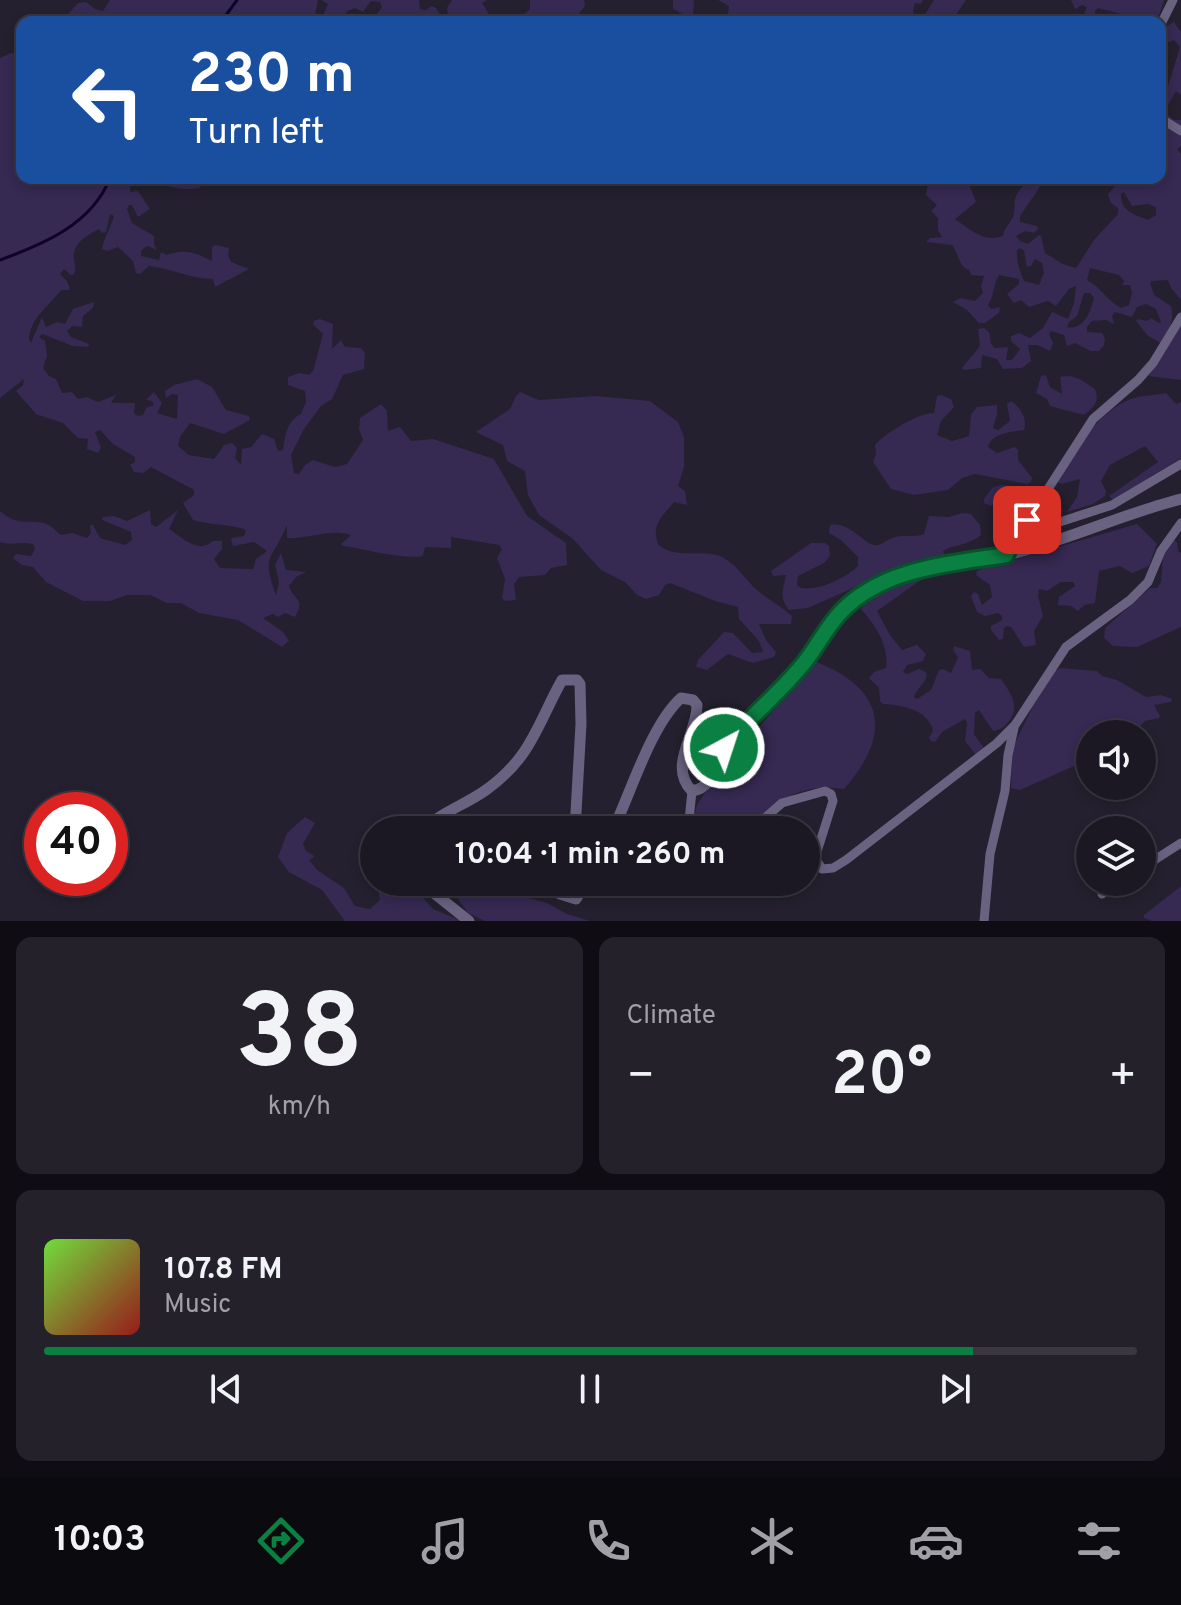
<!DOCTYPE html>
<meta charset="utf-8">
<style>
:root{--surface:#1b1823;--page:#24212b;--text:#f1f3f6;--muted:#a0a0a6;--line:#393741;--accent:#0b8043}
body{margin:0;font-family:Overpass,sans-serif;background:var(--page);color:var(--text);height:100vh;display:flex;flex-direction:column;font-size:30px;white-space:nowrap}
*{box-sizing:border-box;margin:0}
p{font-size:26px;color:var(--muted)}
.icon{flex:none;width:44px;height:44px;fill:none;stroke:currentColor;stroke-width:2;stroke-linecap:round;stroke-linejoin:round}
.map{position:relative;height:921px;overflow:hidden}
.side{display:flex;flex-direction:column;gap:16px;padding:16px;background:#0f0d13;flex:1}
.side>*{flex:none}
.banner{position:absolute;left:16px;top:16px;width:1150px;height:168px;border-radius:16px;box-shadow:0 4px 12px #0003,0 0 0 2px var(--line);background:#1a4fa0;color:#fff;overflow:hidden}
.tools{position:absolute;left:1076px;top:720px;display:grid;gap:16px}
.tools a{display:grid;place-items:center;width:80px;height:80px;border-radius:50%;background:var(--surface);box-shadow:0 4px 12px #0003,0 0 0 2px var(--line);font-size:40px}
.speed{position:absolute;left:24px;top:792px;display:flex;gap:16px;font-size:40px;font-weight:700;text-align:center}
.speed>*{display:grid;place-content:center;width:104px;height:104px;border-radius:50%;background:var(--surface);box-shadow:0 4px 12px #0003,0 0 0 2px var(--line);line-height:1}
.speed .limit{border:12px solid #d22;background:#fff;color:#111}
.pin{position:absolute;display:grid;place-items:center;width:68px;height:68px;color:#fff;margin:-34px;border-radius:16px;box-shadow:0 4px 12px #0006}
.me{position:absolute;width:88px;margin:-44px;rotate:40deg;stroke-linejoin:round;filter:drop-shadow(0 0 6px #0008)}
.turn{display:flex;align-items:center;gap:28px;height:168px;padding:0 40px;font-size:36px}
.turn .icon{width:104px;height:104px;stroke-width:2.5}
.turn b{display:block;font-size:56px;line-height:68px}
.big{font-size:60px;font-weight:700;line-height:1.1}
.side .tile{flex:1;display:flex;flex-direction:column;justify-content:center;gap:12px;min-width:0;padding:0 28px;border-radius:16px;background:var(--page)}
.side .dial{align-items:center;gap:0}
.dial b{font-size:104px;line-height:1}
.song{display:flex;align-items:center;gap:24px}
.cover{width:96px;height:96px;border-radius:12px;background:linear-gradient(135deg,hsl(100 70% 55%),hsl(0 70% 35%))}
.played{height:8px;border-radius:4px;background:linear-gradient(90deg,var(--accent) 85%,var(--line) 85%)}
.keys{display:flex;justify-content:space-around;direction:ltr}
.heat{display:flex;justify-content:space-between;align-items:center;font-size:44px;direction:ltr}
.side .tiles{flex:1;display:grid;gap:16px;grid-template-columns:1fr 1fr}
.tile:last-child{grid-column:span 2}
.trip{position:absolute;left:360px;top:816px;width:460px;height:80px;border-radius:40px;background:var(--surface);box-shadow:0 4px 12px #0003,0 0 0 2px var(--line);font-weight:700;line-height:80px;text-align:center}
.dock{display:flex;height:128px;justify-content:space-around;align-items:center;background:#0b0a0e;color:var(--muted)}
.dock .icon{width:56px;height:56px}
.dock .current{color:var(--accent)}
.dock b{font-size:36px;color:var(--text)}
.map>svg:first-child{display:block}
.green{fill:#362952;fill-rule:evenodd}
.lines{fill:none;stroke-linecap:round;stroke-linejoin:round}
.stream{stroke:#11002a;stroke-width:3}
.minor{stroke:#696280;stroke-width:9}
.tertiary{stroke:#696280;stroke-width:11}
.route-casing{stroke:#07532c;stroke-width:20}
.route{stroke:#0b8043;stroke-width:14}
</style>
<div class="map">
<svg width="1181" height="921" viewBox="0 0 1181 921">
<rect width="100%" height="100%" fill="#24202f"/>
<path class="green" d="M110,0H318L315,15L303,22H61L78,3L86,2L95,9L103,11Z
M321,0H419L420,9L426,10L431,6L436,8L442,18L440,22H371L382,7L380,2L371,1L363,12L355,8L348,11L335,22H320L328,4Z
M452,0H487L482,3L488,12L487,22H464L457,18L449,21L447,8Z
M530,0H584L585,6L578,15L570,14L568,22H519L517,20L530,9Z
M673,0H694L693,16L691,18L673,9Z
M718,0H923L921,4L915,3L913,12L918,18L922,19L934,0H966L951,22H727L729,6Z
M1071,0H1164L1157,22H1118L1121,14L1098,8L1095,11L1096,22H1081L1087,7L1082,5L1075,9Z
M1174,22L1181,32V95L1176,91L1164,112L1174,120H1181V146L1177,149L1181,154V300L1171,288L1168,280L1152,281L1150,283L1154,295L1171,306C1175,318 1169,333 1161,343L1148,336L1136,321L1138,319L1147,321L1151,318L1159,323L1161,322L1156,309L1146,304L1137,307L1132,317L1115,312L1112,316L1114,324L1106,320L1092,321L1087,327V332L1102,333C1107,340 1105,345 1099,351H1091L1075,343L1067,346L1064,335L1051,331L1049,334L1053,343L1050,351L1037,345H1028L1031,361L1022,368L1003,369L997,359L982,355L981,368L964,370L962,368L980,346L978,329L984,328L989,332L991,344L995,348L1008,347L1006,360H1012L1020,349L1011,341V336L1019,333L1030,338L1043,328L1052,312L1068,319L1074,303L1076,286L1069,289L1056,306L1048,301L1029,307L1021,300L1014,303L1007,294L1019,284V279L999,275C993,286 994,296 988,305L991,309L1000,307L999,313L985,323H979L967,310L953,302L960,298L975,301L983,293L981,286L984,276L971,275L969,270C958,267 959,253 952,245L926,242L930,238L942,237L938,230V218L931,211L937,205L926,195L928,184L937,183L940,178L967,179L976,202L955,219C970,229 983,243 1003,236C1004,226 1013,222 1014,213C1015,208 1014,204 1015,199C1019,185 1033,178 1046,178L1020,216V222L1037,226L1038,229L1034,233L1025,231L1016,236L1020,241L1028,244L1039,235L1041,236L1045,253L1063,264L1076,268L1094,240L1118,214V208L1111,203L1108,194L1122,178H1160V112L1180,47L1174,40L1169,42L1162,38L1160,41V30ZM1124,192L1132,206L1148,204L1156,207V215L1148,220C1135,215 1120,211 1121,194ZM1020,248L1024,251L1027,267L1031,266L1035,259L1042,263L1044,273L1039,285L1024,281C1020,272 1016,260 1017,250ZM1090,268L1119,275L1124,281L1122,285H1130L1132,293L1129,305L1121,308C1107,301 1101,287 1087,280ZM1084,293H1090L1094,298C1090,313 1084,330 1067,327L1069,322L1077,316Z
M11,53L22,55V178H130V192L138,191L150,209L138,217L132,205H129L127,209L132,223L154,236V244L157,250L147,246L141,251V256L159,260L161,252L167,255C185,248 196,253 212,261V247L215,245L229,248L228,255L231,262L249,269L215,287L213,279C191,279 171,268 149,266L140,274L136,273L133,261L118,247L107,251L102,249C104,237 111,228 114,216L110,214L106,232L102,233L99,229C89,234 76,241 74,253C73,261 77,265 74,274L71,275L64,269L60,274L67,281L70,290H61C48,308 31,316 29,339L31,343L42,317L46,327L57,322L65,324L73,309L94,302L93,308L83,316L82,327L72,326L67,331L71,337L89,344L88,347L73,346L42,334L39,337L45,341L47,356L43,368L49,376L56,379L62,393L72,392L78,399L87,397L98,402L116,395L111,403H135L134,413L138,416L143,415L146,408L154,405L152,401L146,400L154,392L162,403L157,413L177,419L178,395L172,394L166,398L165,391L174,385L197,379L212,387L226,410L249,416L250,420L224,434L190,423L180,437L178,446L189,455L214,459L224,445L232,443L237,448L235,458L241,465L242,449L251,447L262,434L274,439L278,451L283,450C285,436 287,420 301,414L306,402L305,391L288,385V377L300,373L309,375L313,371L323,334L313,324L314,321L320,319L333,324L332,349L341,340L345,347L361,348L365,353L364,369L343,375L332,399L321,406L304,429L291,455L294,473L299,474L305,465L313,460L335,467L347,464L363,440L359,429L360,418L381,404L387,411L388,431L400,427L411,441L433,439L494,459L527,516L566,543L567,565L551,568L545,575L519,577L514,584L516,600L505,601L502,598L505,579L497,558L502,549L499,545L451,537V548L425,547L423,556C402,560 366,549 343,546L341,544L351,535C333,528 307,539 287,538V525C272,561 261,554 276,595L279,582L275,565L281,553L286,570L306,572L296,577L289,586C294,602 306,597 295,617L285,613L278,617L273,614L263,618L283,632L289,641L282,647L238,620L199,613L181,603H167L150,595H127L110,601H83L46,582L33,567L22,565L13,558L16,554L31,556L35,549L33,544C21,541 11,546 0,542V511C18,527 26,519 44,523C51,525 56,531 61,535L72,533L87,538L91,533L90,525H93L100,538L125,545L132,540L131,532L102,520L103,517L114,516L127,521L150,510L151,524L156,527L178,510L169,529C183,538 198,554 213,541H222V549L214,559L220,568L253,569L256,559L267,551L254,542L233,546L231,538L244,536L246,531L244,529C227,524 210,525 193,520L183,503L194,495V490L151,467L143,473L134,472L130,465L135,462V457L113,444L100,430L95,432L101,448L98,453L87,449L88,439L78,438L63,423L36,414L16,391L23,385L24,379L0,398V58Z
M148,178L195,179L202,183L200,188C183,191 163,187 148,178Z
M1181,324V380L1149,376Z
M1046,375L1050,387L1062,394L1060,377C1073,373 1085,382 1095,389C1100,402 1094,407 1084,415L1050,406L1047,399L1036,393L1041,376Z
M520,392L539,400L596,396L650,401L678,422L684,437V467L678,486L685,491L687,505L674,502C662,517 651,524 658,544C674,561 704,547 724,558C738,566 745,579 756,589C767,599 781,606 792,616L791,624H759L766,640L776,652L774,657L753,663L728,654L707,670L696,667L698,660L724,632L733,633L752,653L763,652L759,641L739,619L738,607L715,601L670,583L665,585L659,595L646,599L637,595L625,582L601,570L573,539L539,515L528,495L525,471L507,461L503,445L476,432L510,409L516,396Z
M1166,393L1176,404L1181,402V458L1113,500L1109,496L1158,462L1145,446L1110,465L1101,481L1106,491L1105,496L1093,504L1067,512L1077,497L1080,479L1061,484L1056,481C1076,450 1097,410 1134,398C1144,395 1156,395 1166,393Z
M941,395L951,399L954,407L941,421L937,435L952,441L969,436L971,414L977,407L997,405V415L993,428L998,430L1010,421L1007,404L1011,401C1020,407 1028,419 1024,430C1011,432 992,433 988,447L997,453L1015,447L1018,450V460L1032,478L1031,482L1027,484L975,474L962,478L948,490L914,495L891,489L873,462L876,454L875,445C885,433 920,412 934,413L937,396Z
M1001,485L1011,486L1013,490L991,506L984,503V499L992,488Z
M962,513L971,514L980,525L981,535C970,545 955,544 943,551L945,555L941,558L887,573L808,608L789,610C779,598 783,589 786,575L773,576L771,571L811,543H825L829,546L830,556L824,563L798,576L797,585L801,588C819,591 846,578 858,566V557L841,540L829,533L830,525C847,522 857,536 869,543C879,549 884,541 892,538C902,534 914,538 924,534L929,516L949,517Z
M1137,524L1157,544L1149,566L1132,573L1120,566L1099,571L1095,603L1084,605L1078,611L1071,606L1058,605L1059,597L1075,586L1073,582H1061L1047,591L1039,589L1038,596L1043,616L1034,631L1036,645L1024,647L1011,627L1007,626L1004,628L1003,639L999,640L991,630V626L1002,620V616L998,613L985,616L977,612L971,596L974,592L978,594L982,605L992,597L990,585L976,575L977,571L1007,557L1013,560Z
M1174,540L1177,542L1178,551L1181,553V627L1137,647L1113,646L1104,638L1105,628L1150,588H1157L1161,582L1163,556Z
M927,572H938L925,577L877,611L890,635L902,650L917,645L926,654L923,661L907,665L903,672L907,674L919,669L926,672C929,682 917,687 914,697L917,699L931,690L939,670L943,669L951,673L958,657L953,650L954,646L970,651L972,670L980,669L989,678L1001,679C1010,692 1021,707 1009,721C1004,727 1001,730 993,731L979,710L975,713L974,734L984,748L976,755L965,741L967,723L965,719L942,732L935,742L931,741L929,738L933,730C927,709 901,705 883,704L880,701L879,688L869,678L874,672L886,668C889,645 876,626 861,609C872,590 907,582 927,572Z
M816,662C886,689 892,735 844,789C795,784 784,798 749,830H691L697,805L716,776Z
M1060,668L1097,671L1102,676L1117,680L1146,697L1161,695L1172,699L1171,702L1154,705L1160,716L1159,718L1145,721L1132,734H1119L1106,719L1085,742L1090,750V759L1020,790L1011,788L1012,749L1032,708L1055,671Z
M305,817L315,823L303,844L306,851L313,855L314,857L309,860L317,870L344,888L355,906L370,909L380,900L378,890L363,874L374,879V882H409L433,909L462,921H345L322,890L289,872L278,857L287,833Z
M1181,886V921H1152L1144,918V915Z
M457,891L488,897L506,894L518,895L547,903L567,914L590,921H485L468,913L456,896Z"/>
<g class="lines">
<path class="stream" d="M221,22L237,0
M0,260C44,244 92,224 110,178"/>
<path class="minor" d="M1160,26L1173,0
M1160,118L1181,131
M1014,537L1112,505L1181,464
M1006,555L1014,537L1039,503L1093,419L1138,380L1153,363L1181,317
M688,830L692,791
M751,830L782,803L825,791L831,794L833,801L815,858L822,869L833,868L846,860L997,743L1015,725L1066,647L1130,600L1148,582L1161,551L1181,523
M1142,868L1181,843
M690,882L694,884L704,882
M1102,894L1120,882
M984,921L990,854L1005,791L1008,755L1014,728"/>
<path class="tertiary" d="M423,830C441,812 465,805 486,790C531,758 537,725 562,680H577L580,684L581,724L575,830
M613,830C631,792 651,725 681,698L693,700L697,705C698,732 667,766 692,791C713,788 714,765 723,750C744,717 777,693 802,665C817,648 826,626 842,611C891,564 947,569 1007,555C1066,541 1122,514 1181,499
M420,882L469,921
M560,882V894L576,899L587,882"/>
</g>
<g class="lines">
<defs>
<path id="route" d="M724,748C749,717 780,693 804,663C817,647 826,628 840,613C882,568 949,564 1006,555L1014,537L1027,520"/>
</defs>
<use href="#route" class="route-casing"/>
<use href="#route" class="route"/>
</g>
</svg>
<div class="tools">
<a><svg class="icon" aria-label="sound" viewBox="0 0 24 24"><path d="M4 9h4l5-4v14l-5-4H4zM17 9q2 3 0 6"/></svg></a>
<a><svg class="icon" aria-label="layers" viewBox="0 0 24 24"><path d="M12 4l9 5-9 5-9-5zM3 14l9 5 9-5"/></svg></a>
</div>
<div class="speed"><div class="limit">40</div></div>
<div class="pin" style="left:1027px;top:520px;background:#d93025"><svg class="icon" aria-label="arrive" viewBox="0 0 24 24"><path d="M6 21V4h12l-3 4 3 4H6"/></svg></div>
<svg class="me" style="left:724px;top:748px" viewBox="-20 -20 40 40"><circle r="17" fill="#0b8043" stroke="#fff" stroke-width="3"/><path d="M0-11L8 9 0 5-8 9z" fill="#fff"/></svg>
<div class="trip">10:04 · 1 min · 260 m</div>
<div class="banner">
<div class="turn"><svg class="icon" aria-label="left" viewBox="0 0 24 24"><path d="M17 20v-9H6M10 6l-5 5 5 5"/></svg><div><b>230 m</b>Turn left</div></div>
</div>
</div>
<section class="side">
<div class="tiles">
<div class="tile dial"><b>38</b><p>km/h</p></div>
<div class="tile"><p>Climate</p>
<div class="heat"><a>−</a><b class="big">20°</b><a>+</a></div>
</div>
<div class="tile">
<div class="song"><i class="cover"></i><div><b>107.8 FM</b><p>Music</p></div></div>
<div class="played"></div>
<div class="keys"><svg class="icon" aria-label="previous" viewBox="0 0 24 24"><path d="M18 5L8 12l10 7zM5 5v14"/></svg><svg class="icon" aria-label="pause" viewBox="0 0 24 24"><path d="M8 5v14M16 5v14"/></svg><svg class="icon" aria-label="next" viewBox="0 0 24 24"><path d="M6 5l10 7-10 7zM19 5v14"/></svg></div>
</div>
</div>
</section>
<nav class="dock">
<b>10:03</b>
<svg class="icon current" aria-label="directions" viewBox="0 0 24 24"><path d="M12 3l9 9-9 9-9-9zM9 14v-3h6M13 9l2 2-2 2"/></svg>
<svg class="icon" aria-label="music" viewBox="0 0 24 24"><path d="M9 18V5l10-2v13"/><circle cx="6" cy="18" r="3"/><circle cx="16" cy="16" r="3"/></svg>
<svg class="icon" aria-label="phone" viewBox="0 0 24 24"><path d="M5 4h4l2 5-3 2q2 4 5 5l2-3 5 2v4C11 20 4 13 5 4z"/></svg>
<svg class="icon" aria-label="climate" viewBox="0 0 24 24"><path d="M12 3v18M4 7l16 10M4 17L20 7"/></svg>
<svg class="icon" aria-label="car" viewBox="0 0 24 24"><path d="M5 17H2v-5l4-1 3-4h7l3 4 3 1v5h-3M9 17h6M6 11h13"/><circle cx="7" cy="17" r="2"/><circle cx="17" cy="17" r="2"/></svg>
<svg class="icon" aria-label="filters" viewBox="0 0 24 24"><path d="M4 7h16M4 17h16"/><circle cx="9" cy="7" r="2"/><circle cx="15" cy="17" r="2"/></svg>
</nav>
